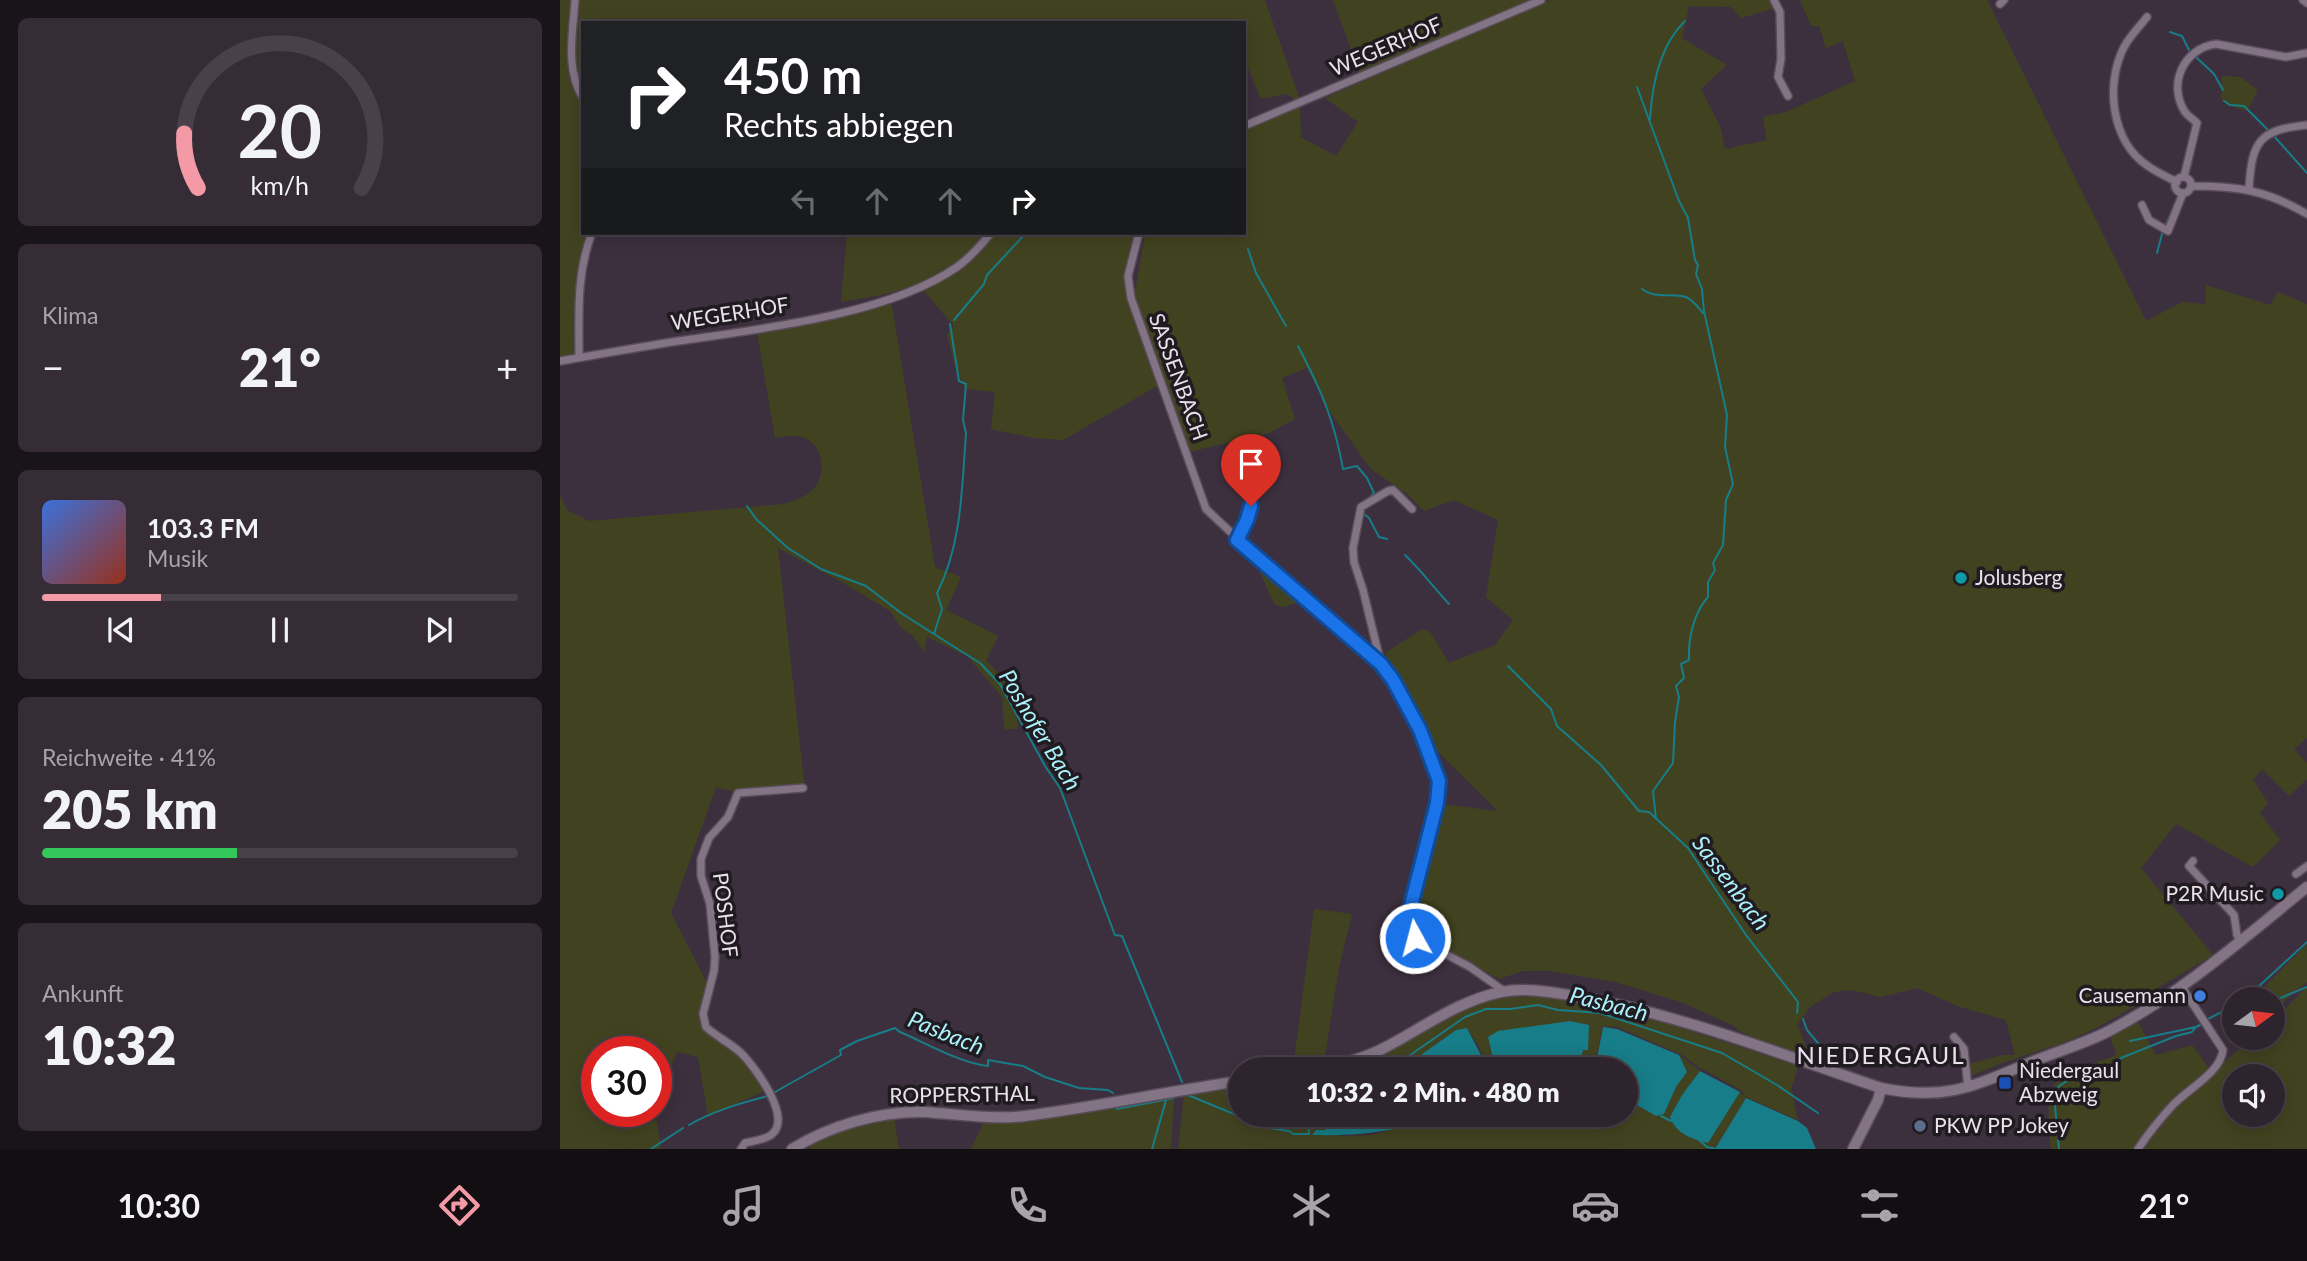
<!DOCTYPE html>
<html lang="de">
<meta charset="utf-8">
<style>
:root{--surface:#2e242e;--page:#362c36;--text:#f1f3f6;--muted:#a7a4aa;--line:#49414a;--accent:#f49aa6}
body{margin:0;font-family:Lato,sans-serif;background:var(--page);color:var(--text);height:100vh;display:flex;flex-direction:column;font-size:26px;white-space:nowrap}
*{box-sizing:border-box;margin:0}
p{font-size:23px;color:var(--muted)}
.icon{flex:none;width:38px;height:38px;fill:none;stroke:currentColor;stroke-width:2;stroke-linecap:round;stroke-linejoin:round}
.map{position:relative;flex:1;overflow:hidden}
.panel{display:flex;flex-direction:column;gap:18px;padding:18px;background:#191419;width:560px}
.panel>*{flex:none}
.banner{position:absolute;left:21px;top:21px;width:665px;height:214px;border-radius:0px;box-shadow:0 4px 18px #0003,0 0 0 2px var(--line);background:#202124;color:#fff;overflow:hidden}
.needle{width:46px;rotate:75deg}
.buttons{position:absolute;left:1662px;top:987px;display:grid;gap:14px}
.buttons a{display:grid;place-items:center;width:63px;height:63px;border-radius:50%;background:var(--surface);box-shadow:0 4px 18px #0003,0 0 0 2px var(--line);font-size:35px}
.speed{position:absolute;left:21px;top:1036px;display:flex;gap:14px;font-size:35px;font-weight:700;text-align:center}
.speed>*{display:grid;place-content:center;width:91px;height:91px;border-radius:50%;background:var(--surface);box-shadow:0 4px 18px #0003,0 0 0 2px var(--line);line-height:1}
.speed .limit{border:10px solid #d22;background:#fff;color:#111}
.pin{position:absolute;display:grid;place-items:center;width:60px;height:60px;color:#fff;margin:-72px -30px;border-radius:50% 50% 50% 0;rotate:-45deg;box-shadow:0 0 7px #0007}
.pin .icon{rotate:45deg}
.me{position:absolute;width:77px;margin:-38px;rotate:353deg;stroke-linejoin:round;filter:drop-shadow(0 0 5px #0008)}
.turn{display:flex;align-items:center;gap:24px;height:147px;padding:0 28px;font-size:32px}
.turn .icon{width:91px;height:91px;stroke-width:2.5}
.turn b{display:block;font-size:49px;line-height:60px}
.lanes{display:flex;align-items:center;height:66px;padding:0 28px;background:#0003;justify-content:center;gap:35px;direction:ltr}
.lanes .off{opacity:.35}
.big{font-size:52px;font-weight:800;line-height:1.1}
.panel .card{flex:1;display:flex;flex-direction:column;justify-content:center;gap:10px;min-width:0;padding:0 24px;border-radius:10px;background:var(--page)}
.panel .dial{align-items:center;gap:0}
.dial svg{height:182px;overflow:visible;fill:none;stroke:var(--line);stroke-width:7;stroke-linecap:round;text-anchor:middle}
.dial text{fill:var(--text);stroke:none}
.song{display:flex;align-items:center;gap:21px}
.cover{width:84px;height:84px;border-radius:10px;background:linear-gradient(135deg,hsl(220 70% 55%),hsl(10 70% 35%))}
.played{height:7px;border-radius:4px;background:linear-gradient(90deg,var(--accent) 25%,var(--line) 25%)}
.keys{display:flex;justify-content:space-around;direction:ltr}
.heat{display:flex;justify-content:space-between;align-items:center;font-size:38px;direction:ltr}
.charge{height:10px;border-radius:5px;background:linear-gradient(90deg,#34c759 41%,var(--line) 0)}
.trip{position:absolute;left:668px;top:1057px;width:410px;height:70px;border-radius:35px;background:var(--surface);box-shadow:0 4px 18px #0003,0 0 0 2px var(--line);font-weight:800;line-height:70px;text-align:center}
.tabs{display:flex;height:112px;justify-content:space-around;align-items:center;background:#120e12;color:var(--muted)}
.tabs .icon{width:49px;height:49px}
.tabs .active{color:var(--accent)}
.tabs b{font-size:32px;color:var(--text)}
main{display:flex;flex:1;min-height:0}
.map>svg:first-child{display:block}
.green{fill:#414320;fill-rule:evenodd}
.water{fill:#177d88}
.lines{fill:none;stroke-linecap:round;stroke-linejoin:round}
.stream{stroke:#177d88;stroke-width:2}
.street-casing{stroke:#574c58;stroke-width:10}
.secondary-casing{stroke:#574c58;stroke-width:13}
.street{stroke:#837485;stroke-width:7}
.secondary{stroke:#837485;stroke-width:10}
.route-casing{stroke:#114b97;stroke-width:18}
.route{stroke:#1a73e8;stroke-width:12}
.culture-dot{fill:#0f9aa8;stroke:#201a21;stroke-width:2.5}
.shop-dot{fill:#3f7fe0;stroke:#201a21;stroke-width:2.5}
.transit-dot{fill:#1a4fb4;stroke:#201a21;stroke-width:2.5}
.service-dot{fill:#5c6f8a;stroke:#201a21;stroke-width:2.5}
.labels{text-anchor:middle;stroke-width:7;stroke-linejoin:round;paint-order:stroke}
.street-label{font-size:21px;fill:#eae1ea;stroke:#201a21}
.poi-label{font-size:21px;fill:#eae1ea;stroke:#201a21;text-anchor:start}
.water-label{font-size:23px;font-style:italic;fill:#abf1fa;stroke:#201a21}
.quarter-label{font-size:24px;letter-spacing:2px;fill:#eae1ea;stroke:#201a21}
</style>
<main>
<section class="panel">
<div class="card dial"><svg viewBox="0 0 100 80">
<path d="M14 69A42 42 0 1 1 86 69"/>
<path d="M14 69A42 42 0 0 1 8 45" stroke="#f49aa6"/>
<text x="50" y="56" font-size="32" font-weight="700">20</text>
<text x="50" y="72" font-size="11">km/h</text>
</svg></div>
<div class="card"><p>Klima</p>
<div class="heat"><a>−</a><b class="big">21°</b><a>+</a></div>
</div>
<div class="card">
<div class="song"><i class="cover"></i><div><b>103.3 FM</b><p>Musik</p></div></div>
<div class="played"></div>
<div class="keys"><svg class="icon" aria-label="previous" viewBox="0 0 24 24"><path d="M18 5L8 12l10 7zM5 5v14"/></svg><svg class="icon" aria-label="pause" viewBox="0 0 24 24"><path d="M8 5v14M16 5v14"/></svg><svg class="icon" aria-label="next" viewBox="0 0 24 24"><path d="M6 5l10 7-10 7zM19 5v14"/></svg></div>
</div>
<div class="card"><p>Reichweite · 41%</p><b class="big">205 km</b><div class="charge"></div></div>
<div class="card"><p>Ankunft</p><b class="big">10:32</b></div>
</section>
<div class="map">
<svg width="1747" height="1149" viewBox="0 0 1747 1149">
<rect width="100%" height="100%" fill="#3d303e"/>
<path class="green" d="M0,0H12L8,62L11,82L23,102V233H29C13,271 16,313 16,353L13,357L0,359Z
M15,0H705L740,100L737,101L727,94L701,99L684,59V23H23V94L15,79Z
M773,0H973L800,74Z
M990,0H1218L1219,7L1181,18L1171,7L1129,6L1122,38L1167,65L1141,89L1160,126L1165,149L1207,140L1203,117L1226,112L1295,81L1283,41L1266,48L1259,26H1251L1240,0H1427L1586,321L1622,302L1645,304L1646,285L1710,305L1718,292L1747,304V738L1734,749L1747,763V779L1729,796L1702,769L1693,780L1708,803L1700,813L1720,840L1693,867L1616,824L1581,868L1653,955L1584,996V1000C1561,1014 1537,1029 1512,1039C1478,1052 1442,1061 1409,1077L1408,1064L1443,1055H1455L1446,1020L1400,1007L1357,988L1321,997L1291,990L1274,992L1251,1006L1237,1025L1251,1057C1225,1049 1193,1043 1172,1025L1121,1002L1055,982L990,971H963L939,979L860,936L853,918L881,804L938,811L868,742L825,653L862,629L870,632L889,663L935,645L953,620L926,597L938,520L894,500L864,511L847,494L811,469L770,412L747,368L722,378L735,419L709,433L629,452L574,298L585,233H684V126L740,103L741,137L776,156L798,122L765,98Z
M1662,76L1680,77L1698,90L1687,111L1667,105L1661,99Z
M287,233H428C388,283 340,293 281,302Z
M433,233H575L566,268V292L599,385L503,440L474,438L431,429L435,392L405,389L394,362L387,334L394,326L362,289L385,277Z
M331,300L375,567L401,577L386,610L438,636L426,660L453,689L458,729H444L442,697L407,656L367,637L364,652L352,635L341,628L330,611L285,584L218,548L244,781L243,788L178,793L156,787L111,913L150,989L143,1014L146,1027L178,1051L209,1089L148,1116L138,1057L117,1052L96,1105V1052H37V1111H95L101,1147L99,1149H0V496L7,510L29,521L224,504C236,500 250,496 257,484C268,466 260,439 237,436C230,435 222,437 215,438L197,332Z
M694,558L742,602L722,607L714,604Z
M754,909L792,914L778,972L764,1063L733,1068Z
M1747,944V983L1734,991L1713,1014V999H1692Z
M1747,986V1149H1491C1484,1073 1489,1081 1556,1055L1550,1036L1577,1020L1596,1055L1632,1045L1650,1070L1608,1110L1588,1143L1624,1098L1677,1051L1695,1038H1713V1022ZM1675,1076H1713V1115H1675Z
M986,996L1048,1004L1238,1066L1231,1090L1238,1120L1186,1097L1181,1090L1142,1069L1120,1054L1057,1027L1042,1026L1035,1069H1027V1062L1021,1060L1023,1050H1027L1011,1021L938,1032L928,1037L934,1063L926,1065L919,1047L907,1028L896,1030L841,1069H777L920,1002L946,997Z
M1119,1055L1140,1071L1122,1095L1110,1117C1116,1134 1132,1139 1148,1143L1180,1092L1186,1098L1155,1149H618L624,1094L681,1084V1115H755L756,1119L768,1122L765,1130L781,1136L812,1135L883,1115H1066V1099L1096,1116L1104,1114L1116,1087L1127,1072Z
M614,1095L611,1149H411L424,1122C488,1122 551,1107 614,1095Z
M334,1118L339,1149H251L249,1145L274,1133Z"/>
<path class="water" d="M1010,1021L1029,1025L1028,1050H1023L1021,1059L1027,1061V1069H841L896,1030L907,1028L926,1065L934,1063L928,1037L938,1031Z
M1043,1027L1057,1029L1119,1055L1127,1072L1116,1087L1104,1114L1096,1116L1066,1099V1069H1035Z
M1140,1071L1180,1092L1148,1143C1132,1139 1116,1134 1110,1117L1122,1095Z
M1186,1098L1238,1121L1247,1128L1256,1149H1155Z
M755,1115H883C840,1132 798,1136 752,1135L756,1130H765L767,1122L756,1119Z"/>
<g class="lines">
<path class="stream" d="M1610,32L1622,36L1629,50
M1636,57L1654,74L1663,90
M1077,87L1119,201L1128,218L1135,260L1138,265L1136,274L1142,289L1144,311L1167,415L1165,447L1173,484L1166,500L1163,545L1153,563L1155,570L1148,582V597C1134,612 1128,639 1129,660L1121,664L1124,678L1116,686L1119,697L1115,722L1113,763L1093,791L1096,819
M1664,101L1670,105L1684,106L1707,129
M1090,119C1092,86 1100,45 1125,21
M1713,135L1747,173
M1606,224L1616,202
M688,249L696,273L726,326
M1597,253L1602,234
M1082,289C1095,299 1112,293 1126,297C1133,300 1138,307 1143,313
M394,320L424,284L427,275L466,233
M390,324L399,381L406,384L403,420L406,433C402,487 402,544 377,593L382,609L374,634L420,663L440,684L485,766L500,788L553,930L555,935L562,936L622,1082
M738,346C761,390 774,419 783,469L797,466L807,478L814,493L808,499
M187,506L196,519L228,548L261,569L306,586L341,613L374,634
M804,514L809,518L819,537L827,539
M845,555C861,570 874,588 889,604
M948,666L991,709L997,726L1041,765L1079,811L1089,812L1128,848L1186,935L1238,1002L1237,1013
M1685,999L1747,942
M1713,1001L1747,987
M1243,1019L1247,1030L1275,1063
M1648,1019L1675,1005
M1570,1041L1636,1027
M830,1069L905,1017L926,1009H951L978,1005L998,1010L1040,1013L1162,1053L1217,1085L1258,1113
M215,1092L281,1055L280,1050L297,1041L335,1028L340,1032C366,1043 400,1063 428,1066V1060L463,1066L485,1077L519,1088L548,1090L553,1093
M628,1095L693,1122L698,1126L729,1131L733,1134H749L748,1122L750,1115
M557,1109L614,1098
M1101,1116L1111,1121
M129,1125C153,1111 181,1103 208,1096
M1139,1140L1147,1147L1156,1149
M91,1149L123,1128
M592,1149L606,1100
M1499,1149L1494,1095L1499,1086L1509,1080L1553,1065L1561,1058L1616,1036L1632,1032L1636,1027L1644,1023"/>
<defs>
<path id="street" d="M15,0C13,32 5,69 23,98
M1214,0L1220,12L1221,59L1218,77L1228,96
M1743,0L1747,3
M1440,4L1444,0
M1587,17C1580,26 1570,36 1564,47C1545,84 1551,142 1588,166C1596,172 1607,177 1617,182
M684,126L981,0
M1624,177L1637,123C1634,120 1628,116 1625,112C1607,84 1624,48 1656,44L1726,57L1747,53
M1615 185a8 8 0 1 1 16 0a8 8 0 1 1-16 0Z
M1631,186C1677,186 1706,190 1747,214
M1689,188C1692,141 1699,130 1747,125
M1582,205L1589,220L1608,231L1623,193
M579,233L568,276L571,298L646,509L696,556L821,664L833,680L860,730L879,781L877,803L847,921L850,931L855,938L910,967L944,991
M19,358C19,314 16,274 32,233
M0,361C42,354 84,346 126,340C207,328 329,314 397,267C410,258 421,245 431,233
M677,540L687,520L691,506
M821,664L803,590L794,562L793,548L801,507L828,491L833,490L852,509
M1633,861L1629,866L1674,915L1677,935L1682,941
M1736,874L1747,866
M1394,1037L1404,1049L1408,1088
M181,1149L185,1143C193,1141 204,1140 211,1135C234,1118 194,1066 181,1053C170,1043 157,1037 146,1027L143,1014L154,971L155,957L150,904L141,876V859L149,838L168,817L178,793L243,788
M1578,1149C1588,1134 1600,1119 1612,1106C1627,1089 1660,1074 1663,1050L1621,986"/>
<path id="secondary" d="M755,1069C779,1065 804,1059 826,1047C864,1027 898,1001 941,992C964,987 991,992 1015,996C1119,1014 1220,1054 1321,1088C1384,1101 1412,1087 1469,1063C1495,1052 1524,1044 1549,1031C1622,993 1684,938 1747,887
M232,1149C270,1126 318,1111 364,1112C398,1114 431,1120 465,1116C537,1107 609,1091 681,1081
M1293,1149L1318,1100L1321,1088"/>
</defs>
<use href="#street" class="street-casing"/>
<use href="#secondary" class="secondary-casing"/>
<use href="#street" class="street"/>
<use href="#secondary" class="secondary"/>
</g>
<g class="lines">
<defs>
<path id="route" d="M691,506L687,520L677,540L821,664L833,680L860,730L879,781L877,803L847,921L850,932L855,938"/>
</defs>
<use href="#route" class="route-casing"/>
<use href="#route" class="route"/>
</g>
<g class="culture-dot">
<circle cx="1401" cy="578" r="7"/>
<circle cx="1718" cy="894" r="7"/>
</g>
<circle class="shop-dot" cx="1640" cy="996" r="7"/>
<rect class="transit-dot" x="1438" y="1076" width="14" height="14" rx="3.5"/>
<circle class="service-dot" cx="1360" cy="1126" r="7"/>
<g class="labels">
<g class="street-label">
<text transform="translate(826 47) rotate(-23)" y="7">WEGERHOF</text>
<text transform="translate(170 314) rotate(-9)" y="7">WEGERHOF</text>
<text transform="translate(618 377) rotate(70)" y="7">SASSENBACH</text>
<text transform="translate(165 915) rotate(83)" y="7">POSHOF</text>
<text transform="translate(402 1095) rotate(-1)" y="7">ROPPERSTHAL</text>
</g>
<g class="poi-label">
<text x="1415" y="585">Jolusberg</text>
<text x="1704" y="901" text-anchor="end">P2R Music</text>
<text x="1626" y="1003" text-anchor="end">Causemann</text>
<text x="1459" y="1078">Niedergaul<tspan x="1459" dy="24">Abzweig</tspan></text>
<text x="1374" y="1133">PKW PP Jokey</text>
</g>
<g class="water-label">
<text transform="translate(480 730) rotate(59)" y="8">Poshofer Bach</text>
<text transform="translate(1171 883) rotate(53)" y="8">Sassenbach</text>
<text transform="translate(1049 1004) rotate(14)" y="8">Pasbach</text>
<text transform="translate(386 1033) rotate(22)" y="8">Pasbach</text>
</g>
<g class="quarter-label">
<text x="1321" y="1064">NIEDERGAUL</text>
</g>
</g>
</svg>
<div class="buttons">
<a><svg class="needle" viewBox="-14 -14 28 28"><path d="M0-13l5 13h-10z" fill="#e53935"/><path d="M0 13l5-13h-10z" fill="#a7a4aa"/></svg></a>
<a><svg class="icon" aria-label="sound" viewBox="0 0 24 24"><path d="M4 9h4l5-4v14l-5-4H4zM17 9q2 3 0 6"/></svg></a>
</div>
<div class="speed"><div class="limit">30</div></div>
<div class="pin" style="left:691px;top:506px;background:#d93025"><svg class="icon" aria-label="arrive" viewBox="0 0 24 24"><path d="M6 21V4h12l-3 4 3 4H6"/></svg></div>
<svg class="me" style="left:855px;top:938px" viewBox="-20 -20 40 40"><circle r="17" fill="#1a73e8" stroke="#fff" stroke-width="3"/><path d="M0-11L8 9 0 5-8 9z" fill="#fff"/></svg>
<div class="trip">10:32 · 2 Min. · 480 m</div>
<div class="banner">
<div class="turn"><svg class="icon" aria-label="right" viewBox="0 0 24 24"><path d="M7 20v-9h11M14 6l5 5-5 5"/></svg><div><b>450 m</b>Rechts abbiegen</div></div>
<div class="lanes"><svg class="icon off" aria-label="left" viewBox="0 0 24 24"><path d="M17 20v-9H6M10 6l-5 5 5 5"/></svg><svg class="icon off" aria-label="ahead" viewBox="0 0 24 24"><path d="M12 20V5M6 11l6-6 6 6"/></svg><svg class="icon off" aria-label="ahead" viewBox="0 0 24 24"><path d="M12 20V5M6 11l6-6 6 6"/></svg><svg class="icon" aria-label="right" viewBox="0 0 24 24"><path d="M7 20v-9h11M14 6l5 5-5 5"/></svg></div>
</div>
</div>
</main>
<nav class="tabs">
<b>10:30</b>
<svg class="icon active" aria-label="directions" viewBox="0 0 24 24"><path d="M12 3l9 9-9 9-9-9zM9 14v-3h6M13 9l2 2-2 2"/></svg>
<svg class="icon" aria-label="music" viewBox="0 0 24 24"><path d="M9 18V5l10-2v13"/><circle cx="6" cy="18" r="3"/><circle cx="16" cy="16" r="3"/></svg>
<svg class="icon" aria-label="phone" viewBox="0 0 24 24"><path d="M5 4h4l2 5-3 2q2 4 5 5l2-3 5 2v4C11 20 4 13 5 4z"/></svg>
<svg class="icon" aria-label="climate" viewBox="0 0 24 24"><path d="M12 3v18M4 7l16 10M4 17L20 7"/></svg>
<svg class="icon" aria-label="car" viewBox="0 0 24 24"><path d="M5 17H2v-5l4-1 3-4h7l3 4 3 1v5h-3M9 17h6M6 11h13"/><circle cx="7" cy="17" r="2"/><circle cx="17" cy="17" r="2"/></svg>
<svg class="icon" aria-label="filters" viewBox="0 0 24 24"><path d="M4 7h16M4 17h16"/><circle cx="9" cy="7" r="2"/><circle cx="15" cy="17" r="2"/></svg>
<b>21°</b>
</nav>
